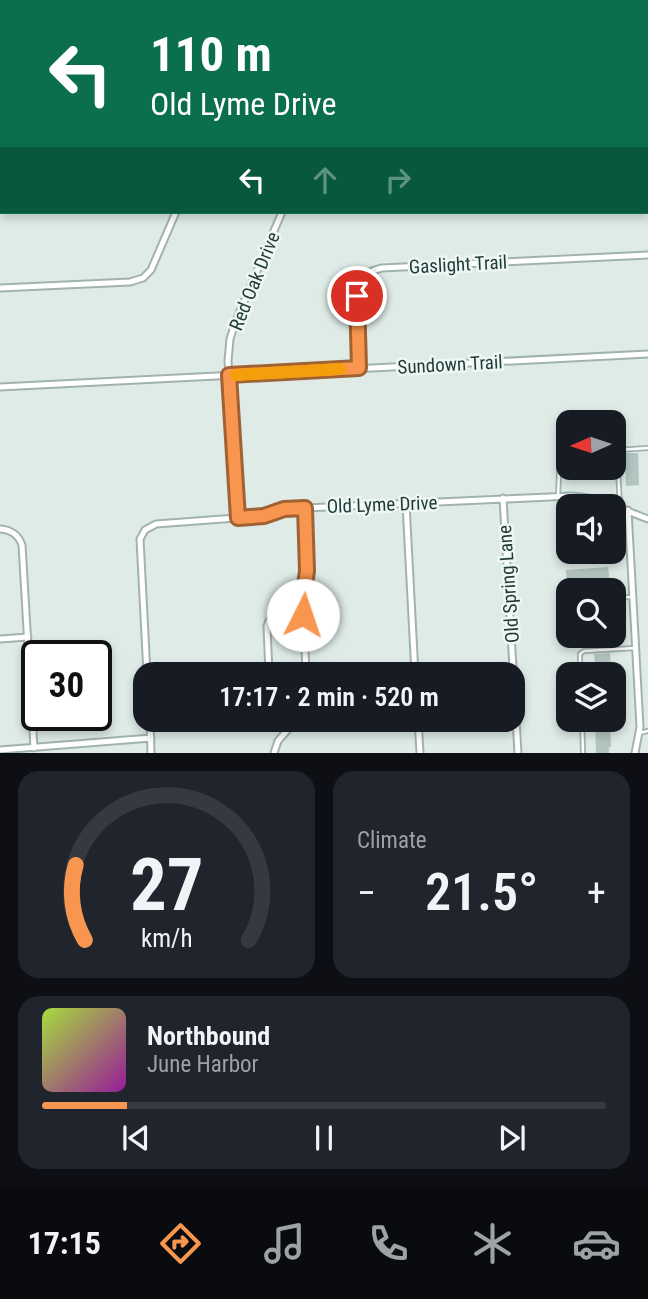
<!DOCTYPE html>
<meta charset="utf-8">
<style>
:root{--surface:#171b24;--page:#20242c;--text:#f1f3f6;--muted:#9ea1a6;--line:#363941;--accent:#f8964f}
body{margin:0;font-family:"Roboto Condensed",sans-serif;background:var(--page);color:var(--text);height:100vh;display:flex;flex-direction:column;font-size:26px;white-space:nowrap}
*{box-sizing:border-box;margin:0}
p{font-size:23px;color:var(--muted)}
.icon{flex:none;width:38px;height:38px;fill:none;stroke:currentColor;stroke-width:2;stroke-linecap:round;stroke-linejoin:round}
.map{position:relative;height:753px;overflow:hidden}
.sheet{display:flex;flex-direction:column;gap:18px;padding:18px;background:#0d0f14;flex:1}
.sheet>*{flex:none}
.hud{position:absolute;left:0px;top:0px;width:649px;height:214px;box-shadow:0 4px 10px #0003;background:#0b6e4f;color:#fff;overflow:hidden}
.needle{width:46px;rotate:267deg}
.controls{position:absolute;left:556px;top:410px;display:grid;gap:14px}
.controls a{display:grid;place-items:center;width:70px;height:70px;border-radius:14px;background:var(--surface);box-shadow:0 4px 10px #0003;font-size:35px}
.speed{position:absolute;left:21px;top:640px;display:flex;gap:14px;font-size:35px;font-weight:700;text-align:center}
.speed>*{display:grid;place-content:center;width:91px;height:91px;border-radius:50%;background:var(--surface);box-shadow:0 4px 10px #0003;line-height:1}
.speed .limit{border:4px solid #111;border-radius:10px;background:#fff;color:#111}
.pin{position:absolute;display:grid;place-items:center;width:60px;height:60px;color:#fff;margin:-30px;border:4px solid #fff;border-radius:50%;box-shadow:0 2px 7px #0007}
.me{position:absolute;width:77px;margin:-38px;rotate:4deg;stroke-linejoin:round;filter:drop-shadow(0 0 5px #0008)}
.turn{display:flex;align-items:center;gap:24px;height:147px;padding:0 35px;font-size:32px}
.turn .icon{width:91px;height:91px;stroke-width:2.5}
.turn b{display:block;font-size:49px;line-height:60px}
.lanes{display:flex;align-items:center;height:66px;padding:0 35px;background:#0003;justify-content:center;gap:35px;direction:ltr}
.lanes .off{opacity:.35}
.big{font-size:52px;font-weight:600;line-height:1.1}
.sheet .widget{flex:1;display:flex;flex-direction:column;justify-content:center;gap:10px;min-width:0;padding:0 24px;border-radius:21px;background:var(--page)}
.sheet .dial{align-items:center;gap:0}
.dial svg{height:182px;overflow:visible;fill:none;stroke:var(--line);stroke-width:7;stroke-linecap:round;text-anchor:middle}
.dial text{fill:var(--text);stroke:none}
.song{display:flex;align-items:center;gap:21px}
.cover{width:84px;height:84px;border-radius:10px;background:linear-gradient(135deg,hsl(80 70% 55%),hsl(300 70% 35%))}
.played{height:7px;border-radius:4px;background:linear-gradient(90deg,var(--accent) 15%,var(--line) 15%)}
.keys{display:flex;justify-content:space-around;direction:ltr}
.heat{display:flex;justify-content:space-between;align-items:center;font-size:38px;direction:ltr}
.sheet .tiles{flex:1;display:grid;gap:18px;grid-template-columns:1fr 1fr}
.widget:last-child{grid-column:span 2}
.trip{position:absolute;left:133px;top:662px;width:392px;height:70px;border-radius:21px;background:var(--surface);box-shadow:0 4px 10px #0003;font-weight:600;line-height:70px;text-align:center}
.tabs{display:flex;height:112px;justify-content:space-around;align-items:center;background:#090b0e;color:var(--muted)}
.tabs .icon{width:49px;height:49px}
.tabs .active{color:var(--accent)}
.tabs b{font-size:32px;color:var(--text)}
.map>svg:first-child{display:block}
.building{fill:#b3c5c1}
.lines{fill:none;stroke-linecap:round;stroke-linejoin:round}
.lane-casing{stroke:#a1b3af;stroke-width:6}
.street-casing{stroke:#a1b3af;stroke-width:9}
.lane{stroke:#fff;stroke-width:2.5}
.street{stroke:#fff;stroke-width:5}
.route-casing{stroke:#a16233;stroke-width:18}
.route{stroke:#f8964f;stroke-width:12}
.slow{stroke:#f59e0b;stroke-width:12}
.labels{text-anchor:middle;stroke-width:5;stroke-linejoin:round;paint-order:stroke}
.street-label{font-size:19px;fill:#1f3b38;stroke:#eff7f4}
</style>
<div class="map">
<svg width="648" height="753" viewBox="0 0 648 753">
<rect width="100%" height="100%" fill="#deebe7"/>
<path class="building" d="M625,453H638L639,485L626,486Z
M569,467H604L603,478L568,474Z
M608,567L610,583H602V579L587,580L588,590H574L573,585L567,586L566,570Z
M610,653L611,668H609L610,674H596L594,654Z
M595,719H610L611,747H609V753H596Z"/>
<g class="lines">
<defs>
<path id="lane" d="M558,496L560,451
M620,507L617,450L648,448
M565,520H569
M614,598L632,597
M580,674V654L584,651L635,648
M582,719L583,753
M639,733L648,731"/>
<path id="street" d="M288,0V2
M633,0V2
M0,88H2
M0,189H2
M0,288L130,282L143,278L151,270L176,212
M359,368C358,352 353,295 359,283C363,274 373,270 382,268L648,255
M0,387L648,354
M503,498L518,753
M406,504L415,674
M305,508L308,571L303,599L306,674
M628,510L640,727L635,753
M238,518L228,361L230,339L235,323L282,212
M0,529C11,530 18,534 22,545L34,748
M0,639L28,637
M147,674L140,539L145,530L156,524L264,516L284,509L305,508L572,496C603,498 620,509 648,519
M269,674L267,626L269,621L278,616L303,615
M150,719L151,753
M418,719L420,753
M0,750L151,738
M274,753L278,741L297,719"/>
</defs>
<use href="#lane" class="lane-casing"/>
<use href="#street" class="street-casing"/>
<use href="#lane" class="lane"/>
<use href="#street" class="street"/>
</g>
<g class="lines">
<defs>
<path id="route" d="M303,615V599L307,571L305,508L284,509L264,516L238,518L229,375L359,368L357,296"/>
</defs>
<use href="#route" class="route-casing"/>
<use href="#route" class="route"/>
<path class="slow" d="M236,375L340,369"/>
</g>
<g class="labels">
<g class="street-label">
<text transform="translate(458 264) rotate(-3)" y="7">Gaslight Trail</text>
<text transform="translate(254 281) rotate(-68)" y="7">Red Oak Drive</text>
<text transform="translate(450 364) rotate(-3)" y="7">Sundown Trail</text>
<text transform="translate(382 504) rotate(-2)" y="7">Old Lyme Drive</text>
<text transform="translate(508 584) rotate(-94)" y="7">Old Spring Lane</text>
</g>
</g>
</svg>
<div class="controls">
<a><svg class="needle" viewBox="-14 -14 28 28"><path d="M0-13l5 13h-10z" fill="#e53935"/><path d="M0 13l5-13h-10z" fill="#9ea1a6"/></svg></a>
<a><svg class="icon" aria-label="sound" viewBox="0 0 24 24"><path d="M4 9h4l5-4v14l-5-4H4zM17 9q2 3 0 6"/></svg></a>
<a><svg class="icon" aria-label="search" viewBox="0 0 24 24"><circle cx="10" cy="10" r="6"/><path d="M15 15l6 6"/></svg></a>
<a><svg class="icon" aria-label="layers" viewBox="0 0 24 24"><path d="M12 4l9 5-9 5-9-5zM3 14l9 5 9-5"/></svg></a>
</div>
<div class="speed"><div class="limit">30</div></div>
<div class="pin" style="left:357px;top:296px;background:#d93025"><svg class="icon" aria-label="arrive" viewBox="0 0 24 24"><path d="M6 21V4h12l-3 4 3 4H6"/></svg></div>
<svg class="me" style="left:303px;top:615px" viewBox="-20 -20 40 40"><circle r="19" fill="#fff"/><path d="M0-13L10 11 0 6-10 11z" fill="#f8964f"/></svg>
<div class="trip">17:17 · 2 min · 520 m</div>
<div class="hud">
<div class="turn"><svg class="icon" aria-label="left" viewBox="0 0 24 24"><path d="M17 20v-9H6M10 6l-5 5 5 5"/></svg><div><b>110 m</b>Old Lyme Drive</div></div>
<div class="lanes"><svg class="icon" aria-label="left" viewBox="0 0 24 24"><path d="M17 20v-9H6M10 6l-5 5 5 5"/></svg><svg class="icon off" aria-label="ahead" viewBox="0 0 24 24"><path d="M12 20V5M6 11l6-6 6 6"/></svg><svg class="icon off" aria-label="right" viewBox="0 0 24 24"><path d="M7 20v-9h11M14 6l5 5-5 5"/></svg></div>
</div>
</div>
<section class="sheet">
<div class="tiles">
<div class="widget dial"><svg viewBox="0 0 100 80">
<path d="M14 69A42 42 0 1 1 86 69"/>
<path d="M14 69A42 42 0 0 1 10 36" stroke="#f8964f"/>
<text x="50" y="56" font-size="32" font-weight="700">27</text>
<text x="50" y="72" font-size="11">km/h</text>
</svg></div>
<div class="widget"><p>Climate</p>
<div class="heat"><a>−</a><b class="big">21.5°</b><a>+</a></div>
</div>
<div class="widget">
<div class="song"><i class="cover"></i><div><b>Northbound</b><p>June Harbor</p></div></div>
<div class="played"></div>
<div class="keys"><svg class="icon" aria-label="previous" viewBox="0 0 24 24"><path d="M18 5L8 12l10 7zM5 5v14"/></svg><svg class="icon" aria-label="pause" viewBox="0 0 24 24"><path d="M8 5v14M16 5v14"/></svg><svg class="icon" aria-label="next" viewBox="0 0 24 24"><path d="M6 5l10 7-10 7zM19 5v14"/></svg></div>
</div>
</div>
</section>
<nav class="tabs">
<b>17:15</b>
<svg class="icon active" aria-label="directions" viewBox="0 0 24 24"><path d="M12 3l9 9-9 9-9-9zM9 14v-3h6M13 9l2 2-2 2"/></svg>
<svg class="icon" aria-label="music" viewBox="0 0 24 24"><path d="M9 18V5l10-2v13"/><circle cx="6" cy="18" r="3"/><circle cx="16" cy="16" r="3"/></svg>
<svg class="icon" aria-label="phone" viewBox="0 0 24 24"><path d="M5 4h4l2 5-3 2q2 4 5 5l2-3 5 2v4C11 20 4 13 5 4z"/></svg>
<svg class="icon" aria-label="climate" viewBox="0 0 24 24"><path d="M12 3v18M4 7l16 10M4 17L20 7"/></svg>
<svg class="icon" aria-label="car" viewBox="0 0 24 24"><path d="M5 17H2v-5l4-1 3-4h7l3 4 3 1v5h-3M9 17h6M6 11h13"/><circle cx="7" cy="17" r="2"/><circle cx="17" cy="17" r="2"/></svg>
</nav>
